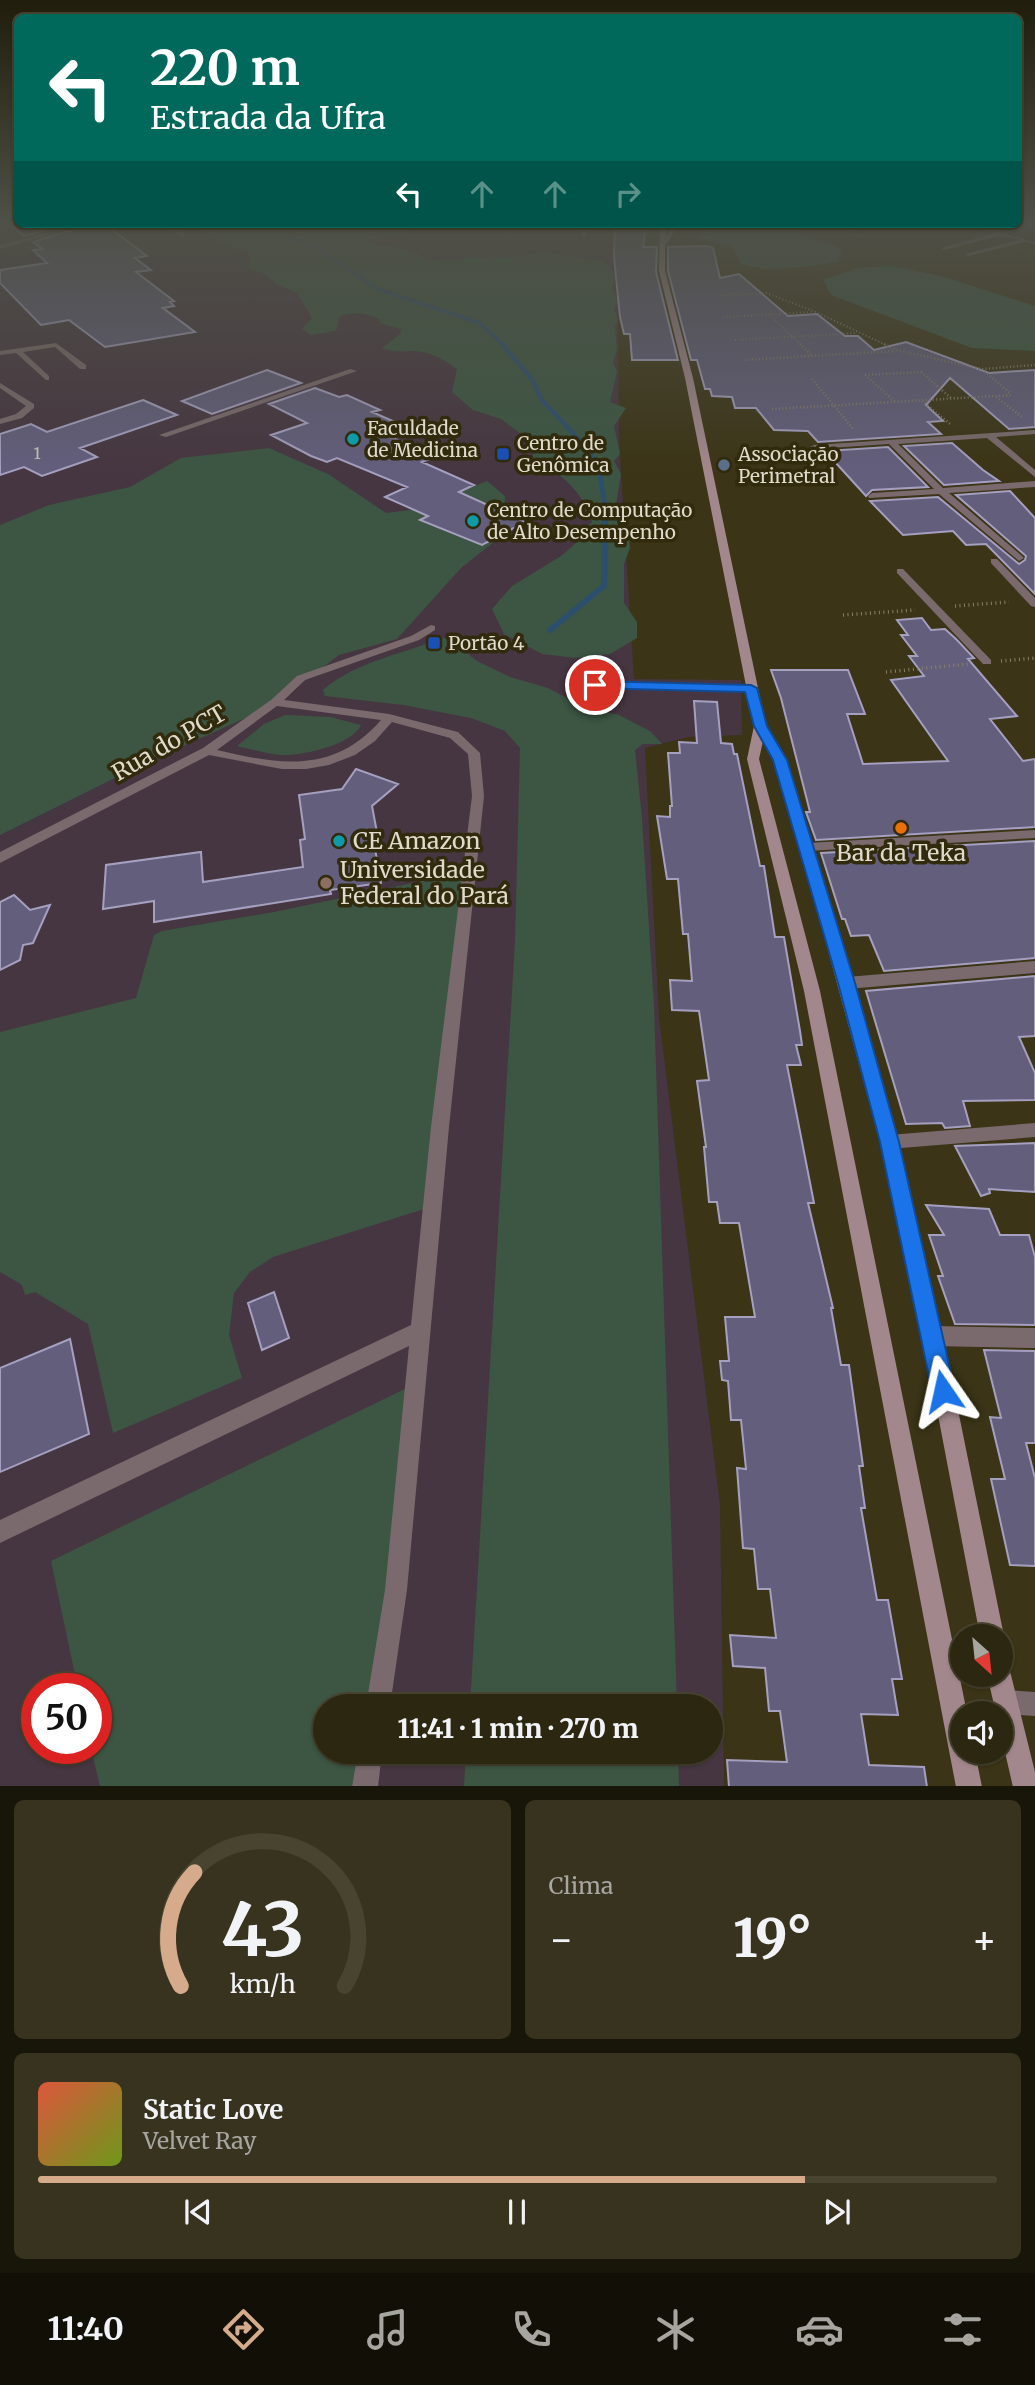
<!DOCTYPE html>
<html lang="pt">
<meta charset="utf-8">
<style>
:root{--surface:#2c2710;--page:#38331e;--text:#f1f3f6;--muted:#a6a59f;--line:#484430;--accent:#d6ab8b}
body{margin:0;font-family:Merriweather,serif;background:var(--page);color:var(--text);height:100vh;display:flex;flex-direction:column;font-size:26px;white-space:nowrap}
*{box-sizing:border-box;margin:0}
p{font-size:23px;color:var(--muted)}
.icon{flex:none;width:38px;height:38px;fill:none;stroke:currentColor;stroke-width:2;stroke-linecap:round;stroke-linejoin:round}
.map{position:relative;height:1786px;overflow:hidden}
.side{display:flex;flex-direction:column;gap:14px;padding:14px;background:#181509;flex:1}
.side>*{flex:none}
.top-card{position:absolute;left:14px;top:14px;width:1008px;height:214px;border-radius:10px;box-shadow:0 2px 5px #0004,0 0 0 2px var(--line);background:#00695c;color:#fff;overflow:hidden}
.needle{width:46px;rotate:153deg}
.controls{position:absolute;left:950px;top:1624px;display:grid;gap:14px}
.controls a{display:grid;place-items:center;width:63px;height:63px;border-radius:50%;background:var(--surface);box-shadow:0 2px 5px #0004,0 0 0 2px var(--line);font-size:35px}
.speed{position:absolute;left:21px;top:1673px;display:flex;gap:14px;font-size:35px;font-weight:700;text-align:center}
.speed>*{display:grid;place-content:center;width:91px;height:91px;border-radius:50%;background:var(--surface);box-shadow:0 2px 5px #0004,0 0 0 2px var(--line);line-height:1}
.speed .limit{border:10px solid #d22;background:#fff;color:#111}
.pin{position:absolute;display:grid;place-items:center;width:60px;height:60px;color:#fff;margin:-30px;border:4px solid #fff;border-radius:50%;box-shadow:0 2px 7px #0007}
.me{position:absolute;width:77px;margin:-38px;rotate:349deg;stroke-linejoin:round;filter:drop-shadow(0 0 5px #0008)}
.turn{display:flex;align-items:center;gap:24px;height:147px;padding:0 21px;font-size:32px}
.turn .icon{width:91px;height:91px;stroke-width:2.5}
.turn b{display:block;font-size:49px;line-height:60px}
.lanes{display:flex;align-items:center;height:66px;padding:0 21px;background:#0003;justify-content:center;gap:35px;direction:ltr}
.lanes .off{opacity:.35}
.big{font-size:52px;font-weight:800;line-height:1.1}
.side .card{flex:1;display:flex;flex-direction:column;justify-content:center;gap:10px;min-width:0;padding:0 24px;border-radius:10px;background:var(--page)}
.side .dial{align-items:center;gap:0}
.dial svg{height:182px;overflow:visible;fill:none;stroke:var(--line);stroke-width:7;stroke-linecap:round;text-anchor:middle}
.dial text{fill:var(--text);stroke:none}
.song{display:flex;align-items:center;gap:21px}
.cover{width:84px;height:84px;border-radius:10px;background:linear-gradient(135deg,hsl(10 70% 55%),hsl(80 70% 35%))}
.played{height:7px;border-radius:4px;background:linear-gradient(90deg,var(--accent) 80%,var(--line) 80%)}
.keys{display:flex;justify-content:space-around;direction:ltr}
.heat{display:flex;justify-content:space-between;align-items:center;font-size:38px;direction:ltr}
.side .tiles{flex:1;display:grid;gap:14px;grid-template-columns:1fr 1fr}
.card:last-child{grid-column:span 2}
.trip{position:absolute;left:313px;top:1694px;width:410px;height:70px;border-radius:35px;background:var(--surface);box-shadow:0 2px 5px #0004,0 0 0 2px var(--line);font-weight:800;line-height:70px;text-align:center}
.dock{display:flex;height:112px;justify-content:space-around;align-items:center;background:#121006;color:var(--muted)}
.dock .icon{width:49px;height:49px}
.dock .active{color:var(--accent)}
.dock b{font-size:32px;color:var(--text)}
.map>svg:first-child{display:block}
.education{fill:#463641;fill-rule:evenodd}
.green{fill:#3c5643}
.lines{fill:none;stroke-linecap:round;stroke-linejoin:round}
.stream-far2{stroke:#2d4f6e;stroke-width:3.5}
.stream-far1{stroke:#2d4f6e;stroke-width:4.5}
.stream{stroke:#2d4f6e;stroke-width:6}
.building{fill:#635e7c;stroke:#a5a0c0;stroke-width:2}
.path-far2{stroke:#868068;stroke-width:2;stroke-dasharray:1 2.5;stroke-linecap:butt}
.path-far1{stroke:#868068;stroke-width:2.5;stroke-dasharray:1 2.5;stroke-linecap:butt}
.path{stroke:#868068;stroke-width:3.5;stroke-dasharray:1 3.5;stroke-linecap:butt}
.service{fill:#7a6a6d;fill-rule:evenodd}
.minor{fill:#7a6a6d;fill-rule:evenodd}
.secondary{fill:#a2888c;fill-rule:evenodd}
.route{fill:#1a73e8;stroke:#114b97;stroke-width:2}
.culture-dot{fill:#0f9aa8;stroke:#312a0c;stroke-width:2.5}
.transit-dot{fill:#1a4fb4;stroke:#312a0c;stroke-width:2.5}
.service-dot{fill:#5c6f8a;stroke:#312a0c;stroke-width:2.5}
.food-dot{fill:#e8710a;stroke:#312a0c;stroke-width:2.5}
.education-dot{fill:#8d6e63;stroke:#312a0c;stroke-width:2.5}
.labels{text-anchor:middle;stroke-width:7;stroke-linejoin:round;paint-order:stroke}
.far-number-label{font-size:16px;fill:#c0bbb6}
.far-poi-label{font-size:19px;fill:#dfdaca;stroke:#312a0c;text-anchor:start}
.street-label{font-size:23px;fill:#dfdaca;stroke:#312a0c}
.poi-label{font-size:23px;fill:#dfdaca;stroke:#312a0c;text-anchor:start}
</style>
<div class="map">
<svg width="1035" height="1787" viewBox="0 0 1035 1787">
<rect width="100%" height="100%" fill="#3b3416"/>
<path class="education" d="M0,222H17L18,224H587L584,232H612L618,300L619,440L634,679L741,680L742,735L688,737L645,748L659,1017L720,1504L724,1786L0,1787ZM37,1689H96V1748H37ZM326,1706H710V1752H326Z"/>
<path class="green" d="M195,224H361L410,229L408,234L371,240L376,245L395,246L433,260L490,257L507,258L542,252L603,261L616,275L612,287L618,302L614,309L618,320L615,327L617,349L613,363L617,372L610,402L626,408L614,426L620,454L614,461L621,474L616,505L628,523L630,548L624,564V603L637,622V638L610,654L576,658L542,654L504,634L492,609L512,586L561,556L577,542L592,522C585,493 559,472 533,457V443L501,419L473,410L452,392L457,369C444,360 432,352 415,351C402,351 394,353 382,348L400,334L401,329L380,323L379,319C365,313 355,312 340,316L336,331L311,335L302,329L312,318L297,293L278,285L263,273L249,269L251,259L248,252C228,248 204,234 195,224Z
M711,224H831L802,230V236L835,245L842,251L838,262C805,266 773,274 741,264L732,247L699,238Z
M893,266L941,276L1035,306V351L972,348L831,295L823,280L857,268Z
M269,448L328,474L386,513L418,509L487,481L505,496L504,534L461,568L397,639L339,655L270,707L143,764L0,835V525L49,505L130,487L181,458Z
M446,637L477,661L510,677L548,688L584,707L619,715L650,731L662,744H643L635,750L642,818L654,1006L677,1706H470L515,941L520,748L505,731L471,718L403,705L325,696L323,690C356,661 406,653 446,637Z
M285,715L330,717L361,725C352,745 302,756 281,755C266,754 251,749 237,746L264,724Z
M475,870L424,1209L273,1257L250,1272L234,1293L229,1335L242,1378L113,1433L88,1324L35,1292L25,1295L22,1285L0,1272V1032L136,998L154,935L162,931L274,912Z
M411,1386L378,1706H326V1752H373L369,1786H100L91,1748H96V1689H78L51,1561Z
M466,1752H678L679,1786H464Z"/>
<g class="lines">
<path class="stream-far2" d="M257,224L319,249L377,289L480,323L504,346"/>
<path class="stream-far1" d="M502,344L533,381L541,399L586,447L599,469L605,507"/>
<path class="stream" d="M550,630L604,586L605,505"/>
</g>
<path class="building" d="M9,224H67L24,236Z
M89,224H105L147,256L135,258L151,270L136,272L174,301L170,302L174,306L163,308L195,332L105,347L69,320L41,325L0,283V270L47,263L33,250L42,249L33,242Z
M615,224L646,225L643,247H657L656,272L678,360H632L630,334H624L620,317L614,257Z
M707,246L713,248L720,278L739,274L788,316L817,314L845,336H858L874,350L906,342L989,373L1035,370V427L1009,429L950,378L926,405L943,421L928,422L941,434L818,442L808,431L774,430L756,408H735L732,397L712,396L710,389H705L697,360H691L668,271V247Z
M267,370L301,383L212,414L182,401Z
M315,388L339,397L347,395L380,410L372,412L411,429L390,437L437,456L422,462L474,485L459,492L525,522L482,545L420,520L428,516L385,497L407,487L337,458L327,462L311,456L271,435L307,423L269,404Z
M143,400L177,415L80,448L97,457L42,476L24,467L0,475V434L31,424L47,432Z
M952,443L983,470L999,481L944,485L904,446Z
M888,447L928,487L872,490L866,496L825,451Z
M1010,491L1035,518V594L986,544L966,545L953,531L903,535L870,501L938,497L1019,564L1025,560L1026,556L956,495Z
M922,618L931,630L945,629L956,639L974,658L968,659L1017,716L990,719L1023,761L1035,759V827L816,840L806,812H810L781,698L771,670H848L865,714H847L863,764L948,761L891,680L924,676L909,656H917L901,635H908L897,620Z
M694,701L717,702L721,743L732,744L734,754H737L760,866H764L775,937H784L800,1031L802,1045H796L801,1065H787L814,1203H808L833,1308H831L841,1365H849L863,1466H859L865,1508H861L877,1600H888L902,1679H892L898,1715L861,1714L869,1765L924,1767L927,1787H729L727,1760L787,1762L780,1711H769L765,1668L733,1666L730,1635L776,1638L770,1589H758L754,1549L743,1548L737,1468L746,1469L741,1420H731L728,1381L722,1380L720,1361H729L725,1317H755L739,1223H720L717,1202H709L704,1147H706L697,1081L709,1080L699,1011L672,1010L670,980L692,981L688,934H683L678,879H667L657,816L670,817V806H672L668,753H680L679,742L697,743Z
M356,769L398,784L372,806L379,843H374L381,883L330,890L331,894L154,922V901L103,909L106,865L201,852L203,882L303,867L300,840L305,839L299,795L342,789Z
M1035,841V958L884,971L869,935L851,936L845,919H842L821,853Z
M14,895L30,910L50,905L33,943L23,945L20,960L0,970V902Z
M1035,976V1036L1019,1037L1035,1073V1100L963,1101L970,1126L945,1128L942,1123L906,1124L866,991Z
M1035,1143V1192L989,1189L990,1193L981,1196L955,1146Z
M926,1205L989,1209L1000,1235H1029L1035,1257V1325L955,1324L938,1276H943L929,1235H944Z
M274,1292L289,1338L262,1350L248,1303Z
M70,1339L89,1434L0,1472V1368Z
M984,1350L1035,1351V1443H1026L1035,1478V1566L1010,1565L991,1479H1005L990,1417L1001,1418Z"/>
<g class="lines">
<path class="path-far2" d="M844,224L860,238
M717,296L766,293L816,312L888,346
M770,315L802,346
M723,317L811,312
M735,340L857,333"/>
<path class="path-far1" d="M800,344L812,356
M884,344L896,350L982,369L1035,365
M745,360L895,351
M982,369L1011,394
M865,375L921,372L951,398
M865,375L894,401
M812,379L854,430
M996,397L1022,417
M922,401L950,424
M772,409L1012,395"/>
<path class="path" d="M955,606L1009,602
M843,615L915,610
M1001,661L1035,658
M886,672L968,664"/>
<path class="service" d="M77,224H86L0,249V245Z
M163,224H170L187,236L182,237Z
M399,224H498L449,229Z
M585,224H591L585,236H581Z
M1000,232L1002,235L944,250L941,248Z
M1023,239L1025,242L968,256L965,254Z
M56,343L86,365V369H80L55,347L23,352L49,376V380H46L16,353L0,355V351Z
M350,369L357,371L166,437L159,435Z
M0,383L34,404V408L22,418L0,424V419L16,414L26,406L0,388Z
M431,625L435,626V630L419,640L305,680L284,700L389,714L458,732L480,753L484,796L449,1127L407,1590L390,1706H366L385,1590L409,1346L0,1543V1520L411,1325L431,1127L472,796L468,754L450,738L392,722L375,741L355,755L329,765L306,769H282L209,755L0,863V852L203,748L271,700L297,676L411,636ZM277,706L381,720C334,774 280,765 217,750Z
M358,1752H382L378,1787H352Z"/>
<path class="minor" d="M1019,222L1035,225V229L1020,223Z
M959,224H968L1035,242V244Z
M1035,430V434L996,437L1035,470V477L987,438L898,444L943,488L1035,481V487L949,493L1022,556L1024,558L1019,561L939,494L869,498L868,496L872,493L934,489L889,444L814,449L810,447L814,445Z
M991,559H997L1035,598V607L1031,606L991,563Z
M897,569H903L991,660V664H983L897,573Z
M595,682L751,685L757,688L751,691L591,687V683Z
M1035,830V838L807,851L800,847L807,843Z
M1035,961V973L847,989L842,987L839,983L842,979L847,977Z
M1035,1123V1137L889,1149L883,1147L880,1142L883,1137L889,1135Z
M933,1326L1035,1328V1348L933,1346L926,1343L923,1336L926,1329Z
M1005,1690L1035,1692V1716L1005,1714L996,1711L993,1702L996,1693Z"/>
<path class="secondary" d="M660,224H666V237L673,224H679L665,246V271L693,378L766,726L786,760L814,847L898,1142L943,1336L1004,1636L1001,1643V1636H980L923,1336L880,1142L800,847L774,760L763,741L759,759L820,991L967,1713H962V1752H975L982,1787H956L804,991L747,759L754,726L685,378L659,271Z
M1001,1664L1008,1666L1011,1675L1035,1772V1787H1013L1001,1735V1713H996L987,1675H1001Z"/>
</g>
<linearGradient id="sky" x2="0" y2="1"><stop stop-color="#201d0c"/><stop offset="0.47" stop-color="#4f5047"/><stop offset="1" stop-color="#4f5047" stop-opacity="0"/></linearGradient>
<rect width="1035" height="472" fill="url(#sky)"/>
<path class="route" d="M595,681L751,685L757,688L767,726L787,760L855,983L899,1142L955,1391L952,1399L943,1402L935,1399L932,1391L880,1142L838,983L773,760L754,726L745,692L590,688L588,685Z"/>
<g class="culture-dot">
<circle cx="353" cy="439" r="7"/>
<circle cx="473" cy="521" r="7"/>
<circle cx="339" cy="841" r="7"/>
</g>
<g class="transit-dot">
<rect x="496" y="447" width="14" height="14" rx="3.5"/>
<rect x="427" y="636" width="14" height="14" rx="3.5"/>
</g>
<circle class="service-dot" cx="724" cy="465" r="7"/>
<circle class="food-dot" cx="901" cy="828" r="7"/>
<circle class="education-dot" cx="326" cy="883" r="7"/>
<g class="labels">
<g class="far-number-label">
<text x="37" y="459">1</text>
</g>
<g class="far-poi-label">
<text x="367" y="435">Faculdade<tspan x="367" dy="22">de Medicina</tspan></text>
<text x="517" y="450">Centro de<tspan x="517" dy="22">Genômica</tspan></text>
<text x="738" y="461">Associação<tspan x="738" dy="22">Perimetral</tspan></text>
<text x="487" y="517">Centro de Computação<tspan x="487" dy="22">de Alto Desempenho</tspan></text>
<text x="448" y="650">Portão 4</text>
</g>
<g class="street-label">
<text transform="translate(169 743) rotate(-30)" y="8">Rua do PCT</text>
</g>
<g class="poi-label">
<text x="353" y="849">CE Amazon</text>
<text x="901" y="861" text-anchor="middle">Bar da Teka</text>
<text x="340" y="878">Universidade<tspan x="340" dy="26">Federal do Pará</tspan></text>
</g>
</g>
</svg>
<div class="controls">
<a><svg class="needle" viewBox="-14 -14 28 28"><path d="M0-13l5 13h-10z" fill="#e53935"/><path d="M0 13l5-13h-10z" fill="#a6a59f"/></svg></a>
<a><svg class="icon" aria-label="sound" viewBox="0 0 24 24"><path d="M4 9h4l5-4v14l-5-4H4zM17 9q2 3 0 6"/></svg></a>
</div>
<div class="speed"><div class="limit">50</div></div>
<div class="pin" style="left:595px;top:685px;background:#d93025"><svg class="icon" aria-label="arrive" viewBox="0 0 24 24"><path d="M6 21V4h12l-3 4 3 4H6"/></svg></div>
<svg class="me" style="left:943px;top:1391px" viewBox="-20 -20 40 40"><path d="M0-17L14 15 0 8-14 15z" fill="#1a73e8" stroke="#fff" stroke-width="4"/></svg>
<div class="trip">11:41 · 1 min · 270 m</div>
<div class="top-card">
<div class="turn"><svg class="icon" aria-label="left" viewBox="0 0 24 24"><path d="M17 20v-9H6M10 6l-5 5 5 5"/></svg><div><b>220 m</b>Estrada da Ufra</div></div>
<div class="lanes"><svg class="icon" aria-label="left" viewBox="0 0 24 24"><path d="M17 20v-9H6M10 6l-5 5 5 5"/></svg><svg class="icon off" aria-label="ahead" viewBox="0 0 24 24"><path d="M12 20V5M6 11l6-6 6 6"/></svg><svg class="icon off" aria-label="ahead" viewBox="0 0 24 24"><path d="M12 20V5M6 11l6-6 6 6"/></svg><svg class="icon off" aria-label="right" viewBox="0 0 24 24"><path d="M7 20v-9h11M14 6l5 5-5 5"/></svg></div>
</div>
</div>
<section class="side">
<div class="tiles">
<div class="card dial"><svg viewBox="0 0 100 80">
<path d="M14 69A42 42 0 1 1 86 69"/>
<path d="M14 69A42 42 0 0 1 20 19" stroke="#d6ab8b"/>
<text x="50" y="56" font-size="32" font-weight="700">43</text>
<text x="50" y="72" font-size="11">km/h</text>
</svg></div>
<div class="card"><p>Clima</p>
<div class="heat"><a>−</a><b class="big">19°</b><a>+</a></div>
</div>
<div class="card">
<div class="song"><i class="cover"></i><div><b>Static Love</b><p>Velvet Ray</p></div></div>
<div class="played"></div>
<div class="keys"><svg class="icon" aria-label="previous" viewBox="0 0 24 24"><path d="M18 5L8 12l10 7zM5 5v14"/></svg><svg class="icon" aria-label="pause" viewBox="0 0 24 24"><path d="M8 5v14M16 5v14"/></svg><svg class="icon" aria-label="next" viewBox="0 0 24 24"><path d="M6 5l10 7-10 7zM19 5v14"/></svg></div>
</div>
</div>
</section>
<nav class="dock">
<b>11:40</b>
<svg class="icon active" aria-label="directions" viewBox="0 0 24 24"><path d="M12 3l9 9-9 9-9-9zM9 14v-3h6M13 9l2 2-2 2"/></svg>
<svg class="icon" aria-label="music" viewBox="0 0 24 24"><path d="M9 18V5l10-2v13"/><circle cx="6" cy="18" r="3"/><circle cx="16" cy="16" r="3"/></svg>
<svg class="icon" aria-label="phone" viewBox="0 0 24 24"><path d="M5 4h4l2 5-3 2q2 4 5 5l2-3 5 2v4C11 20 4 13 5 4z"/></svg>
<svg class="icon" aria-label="climate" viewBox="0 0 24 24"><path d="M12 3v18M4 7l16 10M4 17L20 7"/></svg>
<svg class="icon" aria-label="car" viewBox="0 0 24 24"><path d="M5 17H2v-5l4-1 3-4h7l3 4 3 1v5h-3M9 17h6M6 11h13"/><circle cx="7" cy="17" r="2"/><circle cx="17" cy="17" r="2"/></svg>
<svg class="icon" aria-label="filters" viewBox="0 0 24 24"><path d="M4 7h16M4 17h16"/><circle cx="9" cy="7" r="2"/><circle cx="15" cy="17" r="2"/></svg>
</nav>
